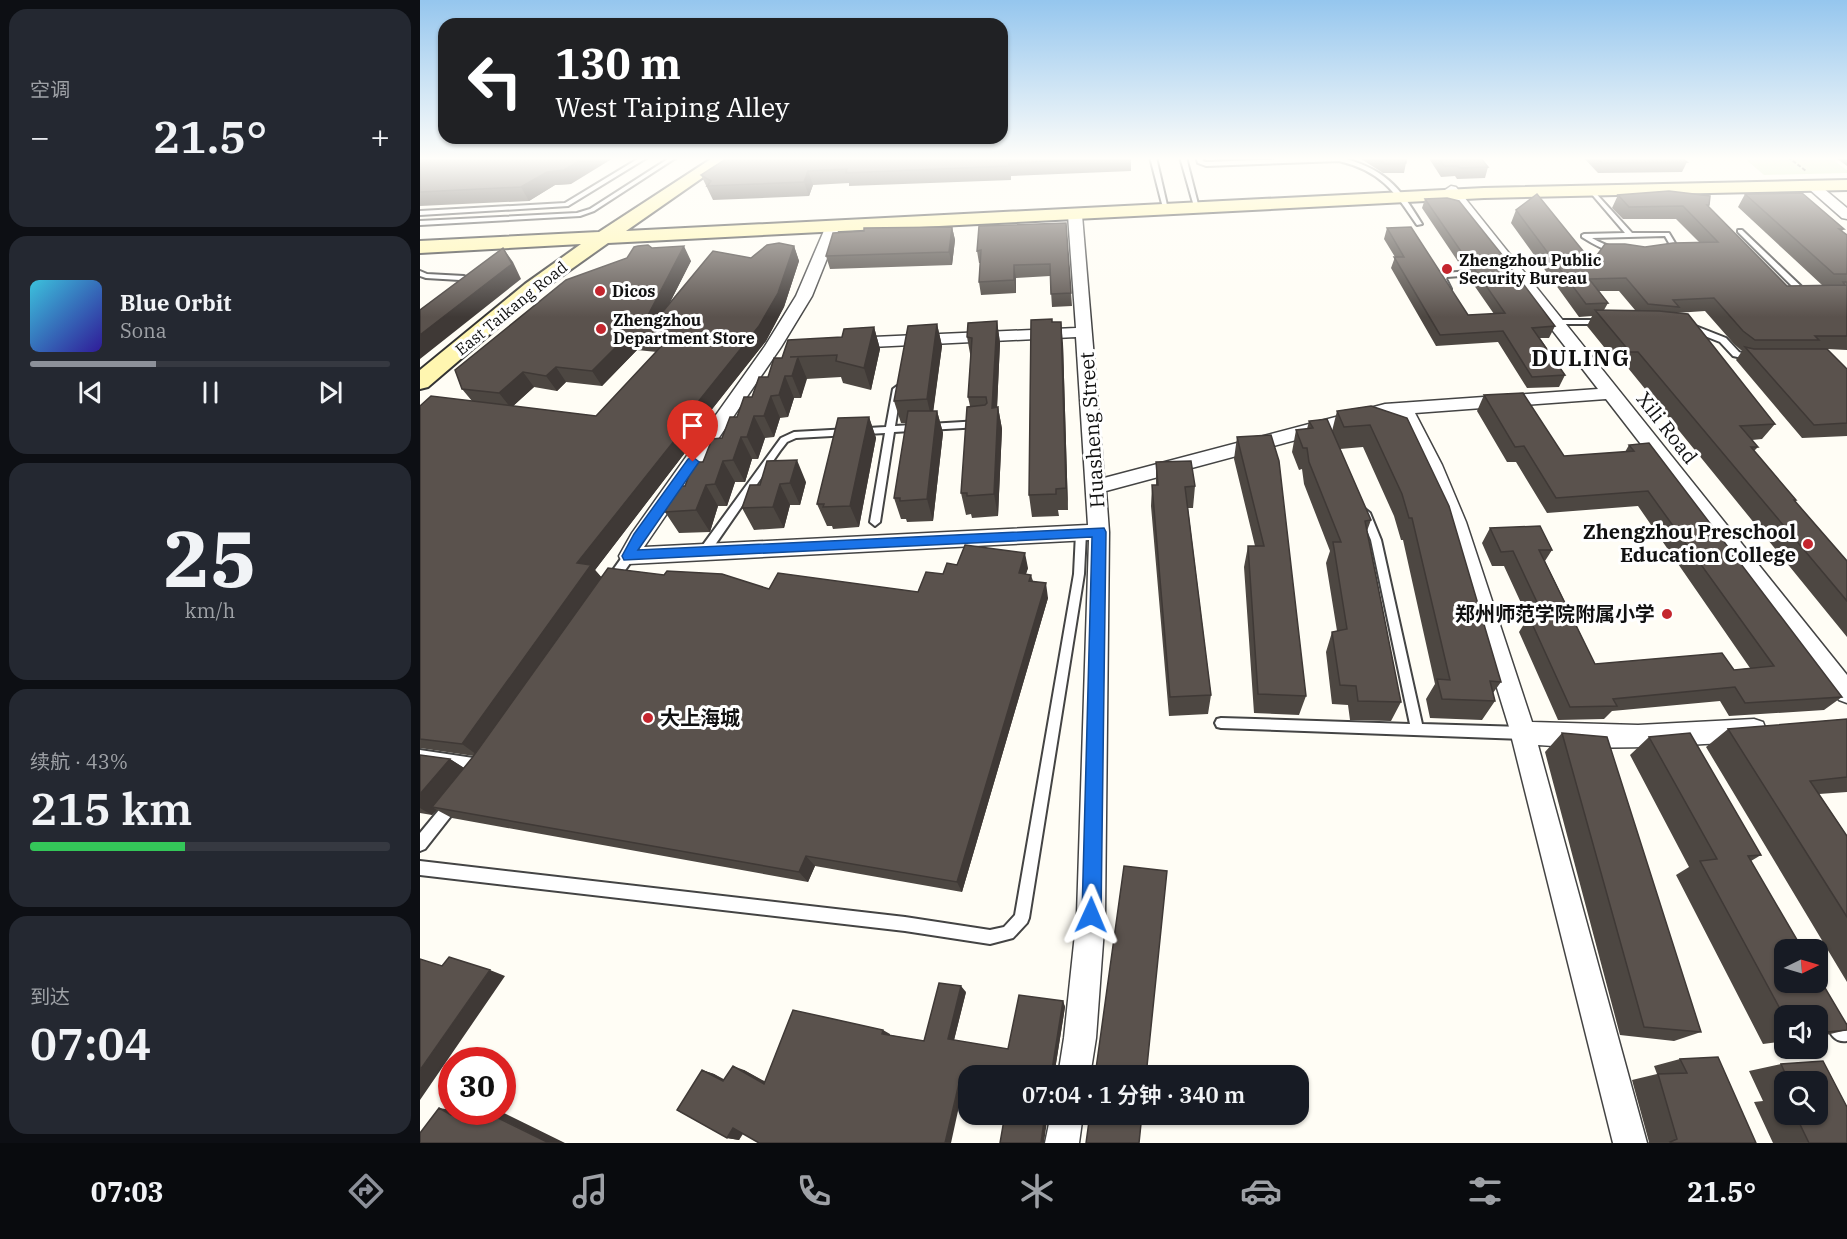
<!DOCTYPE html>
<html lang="zh">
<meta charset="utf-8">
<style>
:root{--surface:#171b24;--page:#242831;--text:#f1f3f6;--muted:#9ea1a6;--line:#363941;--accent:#8c9099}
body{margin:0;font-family:"IBM Plex Serif","Noto Sans SC",serif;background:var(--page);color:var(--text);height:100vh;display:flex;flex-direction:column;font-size:22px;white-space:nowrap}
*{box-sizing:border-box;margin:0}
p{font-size:20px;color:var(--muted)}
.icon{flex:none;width:33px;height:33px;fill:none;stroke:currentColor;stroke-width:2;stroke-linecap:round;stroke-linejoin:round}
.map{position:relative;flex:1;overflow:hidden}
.details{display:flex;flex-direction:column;gap:9px;padding:9px;background:#0d0f14;width:420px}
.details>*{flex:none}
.hud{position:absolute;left:18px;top:18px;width:570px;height:126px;border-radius:18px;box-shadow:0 2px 4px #0004;background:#202124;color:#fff;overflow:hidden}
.needle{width:39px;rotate:85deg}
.buttons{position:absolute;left:1354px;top:939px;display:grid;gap:12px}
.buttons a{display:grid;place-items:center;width:54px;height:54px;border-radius:12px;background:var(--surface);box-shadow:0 2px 4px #0004;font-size:30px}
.speed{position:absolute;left:18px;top:1047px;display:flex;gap:12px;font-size:30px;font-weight:700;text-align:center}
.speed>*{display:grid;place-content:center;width:78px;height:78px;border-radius:50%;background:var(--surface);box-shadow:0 2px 4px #0004;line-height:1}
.speed .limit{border:9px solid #d22;background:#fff;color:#111}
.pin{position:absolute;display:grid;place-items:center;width:51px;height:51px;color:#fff;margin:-62px -26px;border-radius:50% 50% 50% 0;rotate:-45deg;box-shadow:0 0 6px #0007}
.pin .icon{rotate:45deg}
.me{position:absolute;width:66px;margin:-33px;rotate:1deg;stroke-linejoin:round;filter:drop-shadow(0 0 4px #0008)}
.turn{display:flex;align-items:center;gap:21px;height:126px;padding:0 18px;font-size:27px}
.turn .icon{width:78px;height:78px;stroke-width:2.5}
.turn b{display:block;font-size:42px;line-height:51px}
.big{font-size:45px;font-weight:600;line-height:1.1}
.details .tile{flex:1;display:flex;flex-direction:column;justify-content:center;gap:9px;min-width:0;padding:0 21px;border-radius:18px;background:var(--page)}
.details .dial{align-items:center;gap:0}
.dial b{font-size:78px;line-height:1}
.song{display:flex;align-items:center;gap:18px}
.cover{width:72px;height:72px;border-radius:9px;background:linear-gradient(135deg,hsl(190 70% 55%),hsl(250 70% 35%))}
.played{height:6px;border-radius:3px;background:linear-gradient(90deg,var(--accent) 35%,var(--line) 35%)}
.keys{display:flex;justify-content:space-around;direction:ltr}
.heat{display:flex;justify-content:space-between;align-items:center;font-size:33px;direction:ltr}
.charge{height:9px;border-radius:4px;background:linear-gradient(90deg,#34c759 43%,var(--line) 0)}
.trip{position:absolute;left:538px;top:1065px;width:351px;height:60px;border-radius:18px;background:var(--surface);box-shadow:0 2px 4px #0004;font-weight:600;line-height:60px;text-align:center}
.dock{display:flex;height:96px;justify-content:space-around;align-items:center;background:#090b0e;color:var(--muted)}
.dock .icon{width:42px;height:42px}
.dock .current{color:var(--accent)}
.dock b{font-size:27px;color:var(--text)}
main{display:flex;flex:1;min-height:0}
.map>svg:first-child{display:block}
.green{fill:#d5ebbd}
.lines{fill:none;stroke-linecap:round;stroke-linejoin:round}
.lane-casing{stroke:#444;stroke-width:4}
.street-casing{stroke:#444;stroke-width:3}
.secondary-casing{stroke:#333;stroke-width:4}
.path{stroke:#333;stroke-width:2;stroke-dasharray:4 2;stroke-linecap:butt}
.lane{fill:#fff;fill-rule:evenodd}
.street{fill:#fff;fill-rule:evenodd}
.secondary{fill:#fff6b0;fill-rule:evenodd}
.wall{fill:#4d4742;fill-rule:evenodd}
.shaded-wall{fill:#3f3936}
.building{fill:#5a524d;stroke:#3f3936;stroke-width:1.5}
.route{fill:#1a73e8;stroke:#114b97;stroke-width:1.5}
.poi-dot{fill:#c4262e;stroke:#fff;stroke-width:2}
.labels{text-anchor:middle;stroke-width:6;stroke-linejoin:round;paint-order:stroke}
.far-poi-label{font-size:16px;font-weight:bold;fill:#111;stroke:#fff;text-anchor:start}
.far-street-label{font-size:16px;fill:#111;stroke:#fff}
.street-label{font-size:20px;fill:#111;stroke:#fff}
.poi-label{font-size:20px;font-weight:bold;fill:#111;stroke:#fff;text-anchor:end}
.far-district-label{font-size:22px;font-weight:bold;letter-spacing:1.5px;fill:#111;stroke:#fff}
</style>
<main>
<section class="details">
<div class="tile"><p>空调</p>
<div class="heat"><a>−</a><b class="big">21.5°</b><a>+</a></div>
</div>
<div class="tile">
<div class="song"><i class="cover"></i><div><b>Blue Orbit</b><p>Sona</p></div></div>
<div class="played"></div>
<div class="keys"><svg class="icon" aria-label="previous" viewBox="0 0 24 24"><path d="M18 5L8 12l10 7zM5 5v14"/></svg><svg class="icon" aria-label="pause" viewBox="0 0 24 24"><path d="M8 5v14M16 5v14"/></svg><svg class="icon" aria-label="next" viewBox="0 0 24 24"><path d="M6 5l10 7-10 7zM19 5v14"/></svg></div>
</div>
<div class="tile dial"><b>25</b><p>km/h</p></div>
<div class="tile"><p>续航 · 43%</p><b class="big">215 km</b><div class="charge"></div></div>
<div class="tile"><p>到达</p><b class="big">07:04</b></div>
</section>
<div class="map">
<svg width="1427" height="1143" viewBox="0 0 1427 1143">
<rect width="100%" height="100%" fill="#fffdf5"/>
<path class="green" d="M1323,157H1409L1427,170V173L1344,175Z"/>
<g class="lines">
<defs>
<path id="lane" d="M221,157H228L148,206L0,215V211L145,203Z
M251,157H257L174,211L160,216L0,225V221L157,213L170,209Z
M730,157H736L747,205L742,204Z
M760,157H766L778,204L773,203Z
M776,157H782L783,161L786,162L919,157C965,169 978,185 1002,224L997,225C974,191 961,171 919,161L786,166L778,163Z
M1171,188L1212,233H1249L1255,243C1252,251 1246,254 1238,256C1211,263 1184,251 1162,237V235L1164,234L1205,233L1169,191V189ZM1245,236L1249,243L1247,247C1222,261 1196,251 1172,238Z
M1318,230H1322L1385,290H1391V294H1380L1318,232Z
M1064,270H1067V274L1027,277L1026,279L1031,289L1027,291H1024L1018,279L1021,273H1024Z
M0,271L7,274L44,276L48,278L44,288L40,290L36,288L40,280L6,278L0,276Z
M1132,320H1183L1187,322L1183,324H1135L1131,322Z
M1267,325H1273L1306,338L1319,352L1335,358L1331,360L1313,356L1300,342L1267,329Z
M477,386L481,389L475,426L560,421L564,424L560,427L474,432L460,522L455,526L450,522L465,433L376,438L367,442L360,451L288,555H280L279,552L280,549L361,438L374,432L466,427L473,389Z
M945,509L950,513L961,540L1002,724L1103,727L1107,729L1109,733L1107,737L1103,739L801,728L797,727L795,723L797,719L801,718L990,724L951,540L940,513Z
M661,529L666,533L664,574L609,918L607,923L593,938L570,944L485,931L0,875V861L485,917L570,930L584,927L595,915L654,574L656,533Z
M209,552L214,556L213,559L196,583H188L187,580L188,577L205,553Z
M0,750L60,759L64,761L66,765L64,769L60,771L0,762Z
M33,797L38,799L40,803L38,807L5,849L0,851V833L28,799Z
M1413,1014L1418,1017L1424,1026L1427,1025V1041C1414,1043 1410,1033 1405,1022L1408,1017Z"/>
<path id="street" d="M1393,182L1397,183L1427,208V219L1422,218L1389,189L1387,186L1389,183Z
M1031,186L1036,187L1427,675V703L1419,700L1186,399L995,413L1022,465L1046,522L1112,722L1218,725L1334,719L1343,722L1346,730L1343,738C1325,745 1303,743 1284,744C1229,748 1173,749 1118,745L1227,1143H1193L1089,727L1026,522L1004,465L978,415L965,416L686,491L689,532L685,915L676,1038L670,1076H638L644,1038L657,915L669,540L209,564L202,562L199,556L212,533L345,346L376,296L406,226L413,222L420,226L392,296L361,347L224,547L668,525L656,337L431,348L423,343L431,338L656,328L648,215L655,211L662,215L684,478L965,404L1178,389L1026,193L1025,190Z
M631,1114H663L659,1143H625Z"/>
<path id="secondary" d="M294,157H312L206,231L1064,188L1427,180V190L1064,198L188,243L119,292L8,387L0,389V370L105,284L161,244L0,253V241L179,232Z"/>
</defs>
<use href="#lane" class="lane-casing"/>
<use href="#street" class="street-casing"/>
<use href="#secondary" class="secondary-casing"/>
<path class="path" d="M1368,157L1386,171"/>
<use href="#lane" class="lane"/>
<use href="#street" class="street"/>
<use href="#secondary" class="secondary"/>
</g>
<path class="wall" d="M0,157L151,184L135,185L109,201L0,206Z
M938,157H986V163L984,173H963Z
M1011,157H1060L1068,167L1065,178L1037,179L1035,176L1021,177L1010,160Z
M1163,157H1261L1267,162L1262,172L1178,173Z
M1415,157H1427V166Z
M711,158V171L591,176V180L429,186V183L393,185L389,196L293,200L281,175Z
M1325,194L1424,229L1422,231L1427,235V350L1407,349L1427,369V436L1382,438L1316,360L1322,351L1314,344L1285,311L1256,313L1355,424L1342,439L1332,440L1338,447L1334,451L1376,500L1375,502L1427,561V637L1208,368H1201L1167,326L1172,316L1159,317L1091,223L1096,210L1172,262L1225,247L1279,242L1256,219H1203L1192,208L1198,195L1289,205V207L1367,286L1402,285L1318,207ZM1179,291H1199L1215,310H1184L1188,303Z
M1005,199L1083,256L1080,265L1135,326L1129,338H1120L1145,375L1139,387L1107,388L1078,342L1016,346L971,268L975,257L964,239L967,228L1048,315L1074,314L1049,278L1052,268L1043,269L1002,208Z
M646,223L652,306L632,307L630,276L596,278V293L561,295L559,282L560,263H559L557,251Z
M532,227L535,240L532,265L410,269L406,256Z
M374,246L379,261L364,307L346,341L289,413L291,417L274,441L175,570L181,577L244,575L349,589L498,592L537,565L608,568L606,574L611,575L613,581L628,598L542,892L395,866L388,882L32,818L17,810L12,815L0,813V755L30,759L44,768L54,756L0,748V406L52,401L42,389L207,258L232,248L271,261L248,306L331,258ZM217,350L237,352L176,416L93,406L114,387L137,391L146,382L182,386Z
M577,321L580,343L577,407H578L582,429L578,516L552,518L551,514L546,515L541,493L550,406L548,397L551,359L547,337Z
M633,322L643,344L648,510H638L639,516L612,517L609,495Z
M517,324L522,346L513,411H517L523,433L513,521L487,522L486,519H481L474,498L486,423H481L474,401Z
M454,327L460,349L451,390L423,383L421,377L386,379L381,398H374L368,417L360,418L354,437L345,438L338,459H332L325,482H315L307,506H298L290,532L259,533L245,512L302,438L362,358Z
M1064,395L1144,456L1205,452L1209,445L1422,697L1404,710L1309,716L1300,701L1192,711L1184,719L1138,720L1099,632L1108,618L1084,566H1072L1062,543L1070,528L1132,550L1125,561L1175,664L1314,670L1330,668L1218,506L1127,513L1096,462H1087L1057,411Z
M951,406L1081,682L1073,693L1075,701L1062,720L1010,718L1006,699L1015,684L983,540H981L974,516L943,447L920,449L951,520L947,531L981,702L971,721L930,720L928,705L912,704L906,652L912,632L917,631L906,563L910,551L884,484L882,469L879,470L872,452L876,430L887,429L889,421L912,431L917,411Z
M449,417L456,438L439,527L413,529L412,526H407L397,504Z
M817,437L886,696L879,715L834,713L824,567L828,546H835L814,459Z
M736,462L775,486L773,508H768L791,695L788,714L749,716L731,506L732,485H736Z
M386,482L380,505H370L364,528L334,530L322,508L330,485Z
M1427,719V792L1399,794L1427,836V982L1286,747L1308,729Z
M1142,733L1281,1032L1254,1041L1200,1035L1125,752Z
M1229,737L1341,855L1331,861L1427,1030L1398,1037V1016H1365V1041L1343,1044L1256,875L1269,867L1210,755Z
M546,992L534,1040L588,1049L643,1001L645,1007L634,1076H549V1080L545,1079L323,1134L319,1140L307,1138L282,1070L294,1074L304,1080L324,1070L345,1082L470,1034V1035L504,1041Z
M1260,1059L1336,1143H1228L1229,1142L1212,1080L1237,1074L1234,1066Z
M1403,1061L1427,1107V1143H1353L1334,1102L1343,1101L1329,1071L1361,1064ZM1365,1082H1398V1114H1365Z"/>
<path class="shaded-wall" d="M166,157H195L151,184L135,185L109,201L101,187L127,172Z
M388,171L393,185L389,196L384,182Z
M532,227L535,240L532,265L529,252Z
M264,246L271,261L232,338L224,323Z
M374,246L379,261L364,307L346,341L289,413L291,417L274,441L175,570L184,580L60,757L42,744L157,563L278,402Z
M83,248L93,262L101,279L0,359V335Z
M594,265L596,278V293L594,280Z
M577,321L580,343L576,430L572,408Z
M641,322L643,344L648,510L646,488Z
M517,324L522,346L512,421L507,399Z
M454,327L460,349L451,390L444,368Z
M208,335L217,350L182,386L172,371Z
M378,357L387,379L381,398L372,376Z
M136,367L146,382L137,391L126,376Z
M103,372L114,387L91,408L79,393Z
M365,376L374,398L368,417L359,395Z
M351,396L360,418L354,437L344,416Z
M578,407L582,429L578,516L574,494Z
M517,411L523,433L513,521L507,499Z
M334,416L345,438L338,459L327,437Z
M449,417L456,438L439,527L430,506Z
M321,437L332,459L325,482L313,460Z
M377,460L386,482L380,505L370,483Z
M303,461L315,482L307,506L295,484Z
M360,484L370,505L364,528L353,507Z
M286,485L298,506L290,532L276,510Z
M605,553L608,568L601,587L599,573Z
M626,583L628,598L542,892L537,882Z
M30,759L49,771L12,807L17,810L12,815L0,808V794Z
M386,856L395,866L388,882L379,872Z
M70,970L85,976L0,1100V1070Z
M541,986L546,992L533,1044L528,1039Z
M643,1001L645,1007L634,1076H631Z
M463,1030L470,1034L469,1039L462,1034Z
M313,1066L324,1070L355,1087L344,1084Z
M282,1070L294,1074L315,1085L303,1081Z
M541,1075L545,1079L531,1143H525Z
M19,1108L32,1110V1112H43L31,1115Z
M66,1112H82L145,1143H129Z
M625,1114H628L624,1143H621Z
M313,1128L324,1130L319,1140L307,1138Z"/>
<path class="building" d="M0,157H166L144,170L127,172L101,187L0,192Z
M309,157H711V158L589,163V166L426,173L427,169L388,171L384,182L287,186L291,181L281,175Z
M954,157H986V163L965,164Z
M1018,157H1060L1068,167L1040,168L1038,166H1024Z
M1176,157H1261L1267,162L1182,163Z
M1249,191L1290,196L1289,205H1287L1367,286L1425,285L1423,282H1427V336H1395L1399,340H1335L1323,331L1294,298L1253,300L1259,307L1228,304L1206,278L1169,279L1188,303L1166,304L1096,210L1117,194L1172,262L1185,244H1205L1225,247L1253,243L1298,242L1263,206L1209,207L1198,195Z
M1382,193L1424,229H1419L1427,235V274H1414L1325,194Z
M1027,198L1039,201L1083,256L1047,260L1005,199Z
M646,223L651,293L631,294L630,264L594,265V280L559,282L561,250L557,251L559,226Z
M532,227L529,252L406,256L413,233L444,231V228Z
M991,227L1048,315L1085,313L1053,267L1088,264L1135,326L1112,328L1145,375L1112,377L1083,331L1020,335L974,257H984L967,228Z
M359,243L374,246L358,293L339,326L278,402H283L266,426L157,563L171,565L42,744L0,739V406L11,396L176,416L249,338L208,335L172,371L136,367L126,376L103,372L79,393L42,389L35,370L146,280L207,258L214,247L218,246L228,245L232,248L264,246L224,323L230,327L293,251L331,258L347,245Z
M83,248L92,264L0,335V310Z
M1175,310L1239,311L1268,314L1355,424L1320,426L1338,447H1331L1376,500H1374L1427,561V601L1218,352H1210Z
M632,319V322H641L646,488L636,489V494L609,495L611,320Z
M577,321L572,408L578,407L574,494L547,496V493H541L547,407L565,405L567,403L566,397H548L552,338L547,337L548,323Z
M517,324L507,399L474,401L488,326Z
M454,327L444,368L416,361L417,355L370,357H378L372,376H365L359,395L351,396L344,416H334L327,437H321L313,460L303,461L295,484L286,485L276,510L245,512L255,486H265L274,462H283L292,439L302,438L310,417H317L324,397H332L339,377H348L354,358H362L368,340L422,337L424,329Z
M1325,347L1334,349H1407L1427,369V423L1394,425Z
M1103,393L1144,456L1214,451L1209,445L1229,443L1422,697L1325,703L1315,687L1193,699L1197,706L1150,707L1109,617H1124L1093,551L1081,552L1070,528L1120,526L1132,550H1119L1175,664L1302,653L1314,670L1354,666L1228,491L1136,498L1104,446L1095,447L1064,395Z
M951,406L987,418L1029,506L1081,682L1070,681L1075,701L1022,699L1017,679L1030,680L992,518H989L982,494L950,425L924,427L917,411Z
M488,411H517L507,499L480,501V498H474Z
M449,417L430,506L403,507L404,504H397L418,418Z
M907,419L951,520L945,521L981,702L938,701L936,686L920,685L912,632L927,629L913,542H921L889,462L887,448H883L876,430L893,428L889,421Z
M851,435L859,461L886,696L838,694L828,546H844L817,437Z
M377,460L370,483L360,484L353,507L322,508L330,485H340L347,461Z
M771,461L775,486L765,487L791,695L750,697L732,485H738L736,462Z
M545,545L605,553L599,573L611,575L609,581L626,583L537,882L386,856L379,872L12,807L52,758L188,568L244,575L247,571L302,574L349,589L358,573L498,592L506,572L523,574L527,563L537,565Z
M1427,719V777L1390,781L1427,836V917L1308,729Z
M1142,733L1187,737L1281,1032L1224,1027Z
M1270,733L1341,855L1328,856L1383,950H1365V982H1398V976L1427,1025V1030L1398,1033V1016H1365V1018L1280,861L1297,859L1229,737Z
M0,755L30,759L0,794Z
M704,866L747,871L726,1076H675Z
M29,957L70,970L0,1070V959L22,966Z
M519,983L541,986L528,1039L588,1049L599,995L643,1001L631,1076H549V1077L541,1075L525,1143H339L313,1128L307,1138L257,1110L282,1070L303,1081L313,1066L344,1084L373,1010L463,1030L462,1034L504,1041Z
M1298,1057L1336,1143H1251L1250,1142L1257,1139L1238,1074L1267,1073L1260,1059Z
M1403,1061L1427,1107V1143H1389L1375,1114H1398V1082H1369L1361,1064Z
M19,1108L31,1115L33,1112H66L129,1143H0V1133Z
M585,1114H625L621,1143H580Z
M670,1114H722L719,1143H666Z"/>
<linearGradient id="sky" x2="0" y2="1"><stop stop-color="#95c6ee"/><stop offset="0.5" stop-color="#fffefa"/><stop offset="1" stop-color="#fffefa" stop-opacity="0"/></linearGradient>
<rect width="1427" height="317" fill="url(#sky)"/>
<path class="route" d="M273,457L279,462L218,550L684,528L686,532L681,915L678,921L671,924L665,921L662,915L672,537L204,560L202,556L214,534L268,459Z"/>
<g class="poi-dot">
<circle cx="1027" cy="269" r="6"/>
<circle cx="180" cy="291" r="6"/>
<circle cx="181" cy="329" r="6"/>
<circle cx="1388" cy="544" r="6"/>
<circle cx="1247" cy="614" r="6"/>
<circle cx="228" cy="718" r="6"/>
</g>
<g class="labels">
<g class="far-poi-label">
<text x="1039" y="266">Zhengzhou Public<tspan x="1039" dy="18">Security Bureau</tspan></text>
<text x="192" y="297">Dicos</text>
<text x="193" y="326">Zhengzhou<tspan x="193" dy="18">Department Store</tspan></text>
</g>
<g class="far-street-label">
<text transform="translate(91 308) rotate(-39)" y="6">East Taikang Road</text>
</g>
<g class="street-label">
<text transform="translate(1247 428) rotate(52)" y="7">Xili Road</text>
<text transform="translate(672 430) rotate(-94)" y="7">Huasheng Street</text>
</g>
<g class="poi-label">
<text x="1376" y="539">Zhengzhou Preschool<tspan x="1376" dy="23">Education College</tspan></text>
<text x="1235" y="621">郑州师范学院附属小学</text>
<text x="240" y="725" text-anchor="start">大上海城</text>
</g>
<g class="far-district-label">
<text x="1161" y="366">DULING</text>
</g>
</g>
</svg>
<div class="buttons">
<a><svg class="needle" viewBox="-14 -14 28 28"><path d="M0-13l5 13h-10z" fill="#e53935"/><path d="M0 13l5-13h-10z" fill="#9ea1a6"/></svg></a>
<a><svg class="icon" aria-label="sound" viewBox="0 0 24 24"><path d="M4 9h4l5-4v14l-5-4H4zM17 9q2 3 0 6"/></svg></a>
<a><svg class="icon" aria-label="search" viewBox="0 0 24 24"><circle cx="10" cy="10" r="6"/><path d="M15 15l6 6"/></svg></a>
</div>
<div class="speed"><div class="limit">30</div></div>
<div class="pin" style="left:273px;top:462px;background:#d93025"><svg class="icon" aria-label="arrive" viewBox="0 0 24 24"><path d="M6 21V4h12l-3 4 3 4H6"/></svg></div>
<svg class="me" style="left:671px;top:915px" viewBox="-20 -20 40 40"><path d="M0-17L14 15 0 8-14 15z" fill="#1a73e8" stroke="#fff" stroke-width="4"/></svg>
<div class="trip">07:04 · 1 分钟 · 340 m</div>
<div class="hud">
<div class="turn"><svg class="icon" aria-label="left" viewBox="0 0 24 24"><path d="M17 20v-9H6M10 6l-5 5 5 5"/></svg><div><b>130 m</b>West Taiping Alley</div></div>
</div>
</div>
</main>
<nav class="dock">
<b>07:03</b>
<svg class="icon current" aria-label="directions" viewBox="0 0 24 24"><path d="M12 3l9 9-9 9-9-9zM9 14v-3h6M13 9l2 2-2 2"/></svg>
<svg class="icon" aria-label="music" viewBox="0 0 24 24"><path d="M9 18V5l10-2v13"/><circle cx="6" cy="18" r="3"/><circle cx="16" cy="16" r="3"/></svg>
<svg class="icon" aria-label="phone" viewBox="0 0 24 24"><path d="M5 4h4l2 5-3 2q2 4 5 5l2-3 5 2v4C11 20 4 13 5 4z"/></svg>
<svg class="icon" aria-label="climate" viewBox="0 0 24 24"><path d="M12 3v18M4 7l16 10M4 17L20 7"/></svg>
<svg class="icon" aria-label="car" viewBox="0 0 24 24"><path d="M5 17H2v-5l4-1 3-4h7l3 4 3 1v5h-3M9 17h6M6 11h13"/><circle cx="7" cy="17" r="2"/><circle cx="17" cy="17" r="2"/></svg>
<svg class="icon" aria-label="filters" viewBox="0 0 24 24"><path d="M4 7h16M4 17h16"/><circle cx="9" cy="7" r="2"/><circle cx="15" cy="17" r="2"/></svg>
<b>21.5°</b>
</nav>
